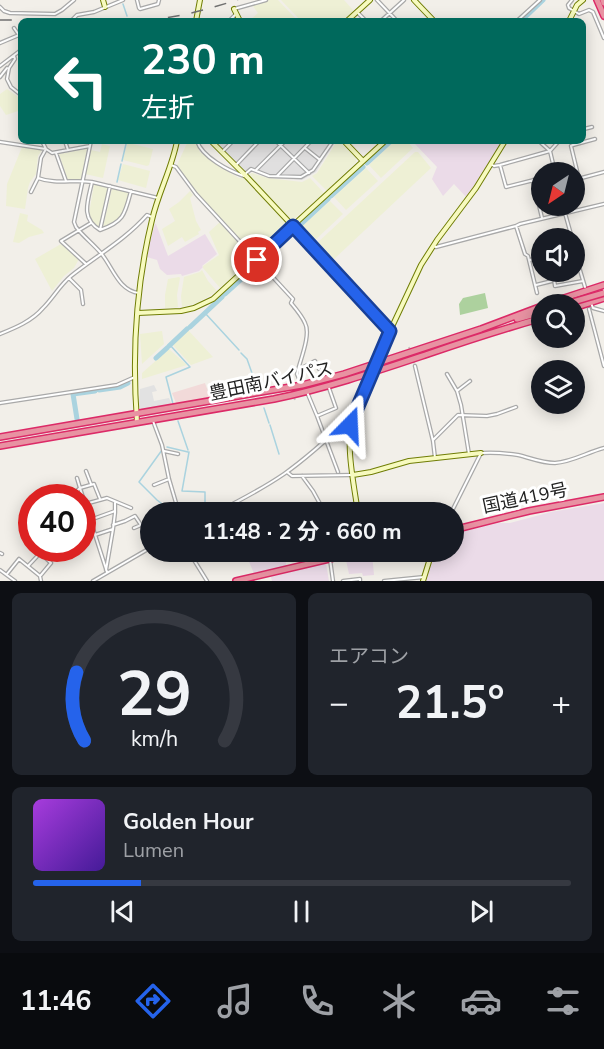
<!DOCTYPE html>
<html lang="ja">
<meta charset="utf-8">
<style>
:root{--surface:#171b24;--page:#20242c;--text:#f1f3f6;--muted:#9ea1a6;--line:#363941;--accent:#2563eb}
body{margin:0;font-family:"Nunito Sans","Noto Sans JP",sans-serif;background:var(--page);color:var(--text);height:100vh;display:flex;flex-direction:column;font-size:22px;white-space:nowrap}
*{box-sizing:border-box;margin:0}
p{font-size:20px;color:var(--muted)}
.icon{flex:none;width:33px;height:33px;fill:none;stroke:currentColor;stroke-width:2;stroke-linecap:round;stroke-linejoin:round}
.map{position:relative;height:581px;overflow:hidden}
.details{display:flex;flex-direction:column;gap:12px;padding:12px;background:#0d0f14;flex:1}
.details>*{flex:none}
.banner{position:absolute;left:18px;top:18px;width:568px;height:126px;border-radius:9px;box-shadow:0 3px 15px #0003;background:#00695c;color:#fff;overflow:hidden}
.needle{width:39px;rotate:215deg}
.fabs{position:absolute;left:531px;top:162px;display:grid;gap:12px}
.fabs a{display:grid;place-items:center;width:54px;height:54px;border-radius:50%;background:var(--surface);box-shadow:0 3px 15px #0003;font-size:30px}
.speed{position:absolute;left:18px;top:484px;display:flex;gap:12px;font-size:30px;font-weight:700;text-align:center}
.speed>*{display:grid;place-content:center;width:78px;height:78px;border-radius:50%;background:var(--surface);box-shadow:0 3px 15px #0003;line-height:1}
.speed .limit{border:9px solid #d22;background:#fff;color:#111}
.pin{position:absolute;display:grid;place-items:center;width:51px;height:51px;color:#fff;margin:-26px;border:3px solid #fff;border-radius:50%;box-shadow:0 2px 6px #0007}
.me{position:absolute;width:66px;margin:-33px;rotate:21deg;stroke-linejoin:round;filter:drop-shadow(0 0 4px #0008)}
.turn{display:flex;align-items:center;gap:21px;height:126px;padding:0 24px;font-size:27px}
.turn .icon{width:78px;height:78px;stroke-width:2.5}
.turn b{display:block;font-size:42px;line-height:51px}
.big{font-size:45px;font-weight:700;line-height:1.1}
.details .widget{flex:1;display:flex;flex-direction:column;justify-content:center;gap:9px;min-width:0;padding:0 21px;border-radius:9px;background:var(--page)}
.details .dial{align-items:center;gap:0}
.dial svg{height:156px;overflow:visible;fill:none;stroke:var(--line);stroke-width:7;stroke-linecap:round;text-anchor:middle}
.dial text{fill:var(--text);stroke:none}
.song{display:flex;align-items:center;gap:18px}
.cover{width:72px;height:72px;border-radius:9px;background:linear-gradient(135deg,hsl(280 70% 55%),hsl(260 70% 35%))}
.played{height:6px;border-radius:3px;background:linear-gradient(90deg,var(--accent) 20%,var(--line) 20%)}
.keys{display:flex;justify-content:space-around;direction:ltr}
.heat{display:flex;justify-content:space-between;align-items:center;font-size:33px;direction:ltr}
.details .tiles{flex:1;display:grid;gap:12px;grid-template-columns:1fr 1fr}
.widget:last-child{grid-column:span 2}
.trip{position:absolute;left:140px;top:502px;width:324px;height:60px;border-radius:30px;background:var(--surface);box-shadow:0 3px 15px #0003;font-weight:700;line-height:60px;text-align:center}
.menu{display:flex;height:96px;justify-content:space-around;align-items:center;background:#090b0e;color:var(--muted)}
.menu .icon{width:42px;height:42px}
.menu .active{color:var(--accent)}
.menu b{font-size:27px;color:var(--text)}
.map>svg:first-child{display:block}
.residential{fill:#e0dfdf}
.commercial{fill:#f2dad9}
.industrial{fill:#ebdbe8}
.farmland{fill:#eef0d5}
.forest{fill:#add19e}
.parking{fill:#e2e2e2}
.lines{fill:none;stroke-linecap:round;stroke-linejoin:round}
.stream{stroke:#aad3df;stroke-width:1.5}
.river{stroke:#aad3df;stroke-width:5}
.street-tunnel{stroke:#c8c6c1;stroke-width:2;stroke-dasharray:2 1;stroke-linecap:butt}
.street-casing{stroke:#a9a9a9;stroke-width:4.5}
.secondary-casing{stroke:#707d05;stroke-width:6}
.highway-casing{stroke:#dc2a67;stroke-width:8}
.street{stroke:#fff;stroke-width:2}
.secondary{stroke:#f7fabf;stroke-width:4}
.highway{stroke:#e892a2;stroke-width:5}
.rail{stroke:#707070;stroke-width:1.5;stroke-dasharray:12 12;stroke-linecap:butt}
.highway-bridge-casing{stroke:#dc2a67;stroke-width:8;stroke-linecap:butt}
.highway-bridge{stroke:#e892a2;stroke-width:5}
.route-casing{stroke:#184099;stroke-width:15}
.route{stroke:#2563eb;stroke-width:10}
.labels{text-anchor:middle;stroke-width:6;stroke-linejoin:round;paint-order:stroke}
.street-label{font-size:18px;fill:#222;stroke:#fff}
</style>
<div class="map">
<svg width="604" height="581" viewBox="0 0 604 581">
<rect width="100%" height="100%" fill="#f2efe9"/>
<path class="residential" d="M214,141H336L316,172L302,180L269,178L252,171L245,172Z"/>
<path class="commercial" d="M205,383L210,397L176,403L172,393Z"/>
<path class="industrial" d="M419,141H503L475,188L467,198L454,184L443,196L432,179L437,167L415,144Z
M155,224H156L168,256L205,234L217,254L202,266L203,267L199,271L182,276L181,274L167,275L160,269L157,260L147,257L146,255Z
M604,503V581H425L435,552H453V534L498,523H510L551,512Z
M245,552H283L287,567L255,576Z
M372,554L374,575L363,576L362,573L349,574L346,560Z
M326,563L329,581H272L271,577Z"/>
<path class="farmland" d="M269,0H278L298,21H249L258,13L252,5Z
M281,0H344L353,10L354,12L344,21H301Z
M7,89L21,99V110L6,115L0,106V94Z
M188,141H195L198,148L200,152L230,173L239,178H244L286,223L285,227L255,256L192,189L177,165Z
M337,141H340L356,158V162L327,191L312,176L317,173Z
M394,141H407L413,148L381,178L369,165Z
M129,143L153,149L149,165L147,166L123,160L127,144Z
M102,144L110,146L103,178L85,174L91,150L100,152Z
M22,147L42,150L38,156L36,174L30,182L28,188L25,209L6,206L7,184Z
M86,149H87L81,179L68,180L59,154Z
M415,152H418L431,168L331,262L316,248V244Z
M123,164L150,171L146,188L118,180Z
M366,168L378,181L346,210L334,197Z
M252,173L268,178L302,182L310,178L324,193L294,219L291,220L248,175Z
M94,184L109,188L99,227L92,222L89,214Z
M112,188L129,192L124,213L119,220L104,227H103Z
M190,191L193,195L190,198L196,221L201,230L198,232L199,234L185,242L182,237L168,246L162,229L175,221L169,209L179,202Z
M330,201L343,214L313,242L300,228Z
M20,213L28,215L27,221L42,230L44,233L29,237L19,243L13,242Z
M220,222L252,259L220,288L203,268V266L219,255L209,232Z
M61,244L79,259L74,268L64,276L52,291L35,259Z
M202,270L208,281L217,291L198,303L182,307L181,296L184,277L200,272Z
M179,277L180,278L177,295L178,307L165,308V295L168,279Z
M188,330L213,357L191,365L172,344Z
M162,331L164,344L142,364L140,334Z
M169,349L187,365L142,379V373Z"/>
<path class="forest" d="M485,293L488,308L460,315L459,304L463,298Z"/>
<path class="parking" d="M154,385L157,391L152,392L154,401L169,398L172,405L143,410L139,407L140,389Z"/>
<g class="lines">
<path class="stream" d="M123,4L127,16
M122,161L126,144
M117,182L121,164
M205,313L239,350
M170,345L190,367L166,377L173,404
M241,353L247,359L253,376
M254,378L257,389
M264,408L269,423
M178,421L188,450
M270,425L279,454
M167,447L188,452
M162,450L139,482L157,500L174,513
M189,452L182,491L205,492V513"/>
<path class="river" d="M521,21L543,0
M367,163L391,141
M331,196L363,167
M300,225L328,199
M260,262L289,235
M225,294L257,265
M190,327L222,297
M169,346L187,329
M156,358L167,348
M99,390L120,387L128,383
M77,419L73,394L95,391"/>
<path class="street-tunnel" d="M409,347L415,366
M289,384L295,400"/>
<defs>
<path id="street" d="M137,0L139,8L140,9L158,4L159,0
M377,0L397,21
M572,0L568,5L569,8L579,14L589,10L593,12L604,38
M0,7L4,11L10,13L55,14L62,10L74,0
M234,9L266,0
M357,12L366,21
M71,21L77,15L94,12L123,0
M229,21L236,14
M381,21L404,0
M517,21L540,0
M14,28L21,38
M0,43L19,35
M14,56L15,59L9,68L7,79L11,87L21,95
M0,66L21,50
M0,77L7,68
M584,129L592,127
M42,141L46,149
M65,141L68,150
M91,141L74,222L76,227C83,236 92,243 100,252C112,265 118,291 139,293
M197,141C202,157 229,171 244,176
M276,141L309,173
M539,141L550,151L555,172
M0,142L46,149L52,153L90,146
M305,148L320,160
M46,149L41,158L38,178C56,185 74,179 92,182L158,198
M222,152L233,141
M56,153L66,181
M491,164L494,166L500,165L550,151L559,141
M171,165L176,167L196,194L293,299L291,303C296,309 302,316 305,323C311,334 301,358 298,370L297,374L301,383
M236,165L259,141
M500,165L506,187L542,178
M256,170L285,141
M244,175L251,169L269,176L301,177L313,170L333,141
M277,176L311,141
M579,179L571,146L573,145L595,139
M533,180L542,218
M574,180L604,172
M92,182C88,201 80,218 100,230C124,222 125,214 131,191
M31,192L38,178
M563,206L572,238
M516,226L525,254L528,256L529,260L537,293
M100,230L110,186
M433,246L436,247L516,226L520,224L604,204
M574,250L585,287
M530,260L542,257
M86,264L61,241L91,223
M69,278L81,290L83,304
M554,279L555,286L583,281
M536,285L552,281L559,272
M591,303L593,308L604,311
M589,309L604,366
M0,334C15,328 32,321 43,308C53,298 60,285 71,276C96,256 125,240 147,215L152,217
M415,366L433,441L435,458
M298,370L315,361L319,369
M447,374L457,391L461,405L469,454
M457,391L470,381
M307,392L317,416L338,472
M0,403L117,385L135,377
M317,416L336,408L329,388
M153,421L162,445L169,479L179,513
M433,440L458,415L487,416L497,414L516,407
M164,451L178,454
M86,471L91,484
M287,472L292,476L351,475
M302,476L313,491L325,513
M77,478L80,488L94,484L100,499
M154,485L169,479
M58,498L59,497L61,498
M69,498L80,488L107,572
M85,504L107,498L131,508
M151,512L155,513
M215,513C239,501 262,489 284,474C307,458 332,435 352,416
M438,513L452,511
M451,513L481,453C493,452 505,453 518,455C531,458 541,463 555,463C572,462 588,452 604,448
M90,520L115,511
M113,525L125,521L135,516L141,525L134,528
M32,527L23,536L32,545
M95,535L113,529L115,513V503
M36,549L51,563L41,575
M189,552L207,581
M329,552L333,581
M0,553L2,554
M59,554L60,549
M28,566L44,549
M0,570L15,581
M106,570L113,529
M7,574L19,559L40,576L41,581
M93,581L150,548
M343,581L360,579V581
M384,581L424,577"/>
<path id="secondary" d="M103,0L105,7
M414,0L434,21
M234,9L240,21
M196,21L200,0
M347,21L370,0
M569,21L577,5L583,0
M211,141L247,177L390,330
M344,141L363,161
M138,313L181,311L194,308L213,299L385,141
M137,422C132,355 136,285 152,220C158,193 172,168 177,141
M353,475L371,472L409,461L481,453
M358,513C354,484 344,441 354,414L390,331L421,265L437,240L476,188L505,141
M423,581L432,552"/>
<path id="highway" d="M597,0L604,16
M603,0L604,3
M546,304L604,285
M574,308L604,298
M517,319L542,312
M0,437L302,385L344,374L481,329L542,306
M0,446L274,399C327,388 377,371 428,354C466,341 503,329 542,318
M453,530L529,511L604,497
M236,581L359,552"/>
</defs>
<use href="#street" class="street-casing"/>
<use href="#secondary" class="secondary-casing"/>
<use href="#highway" class="highway-casing"/>
<use href="#street" class="street"/>
<use href="#secondary" class="secondary"/>
<use href="#highway" class="highway"/>
<path class="rail" d="M0,20C55,20 117,25 171,17C193,14 216,6 238,0"/>
<defs>
<path id="highway-bridge" d="M566,304L604,293"/>
</defs>
<use href="#highway-bridge" class="highway-bridge-casing"/>
<use href="#highway-bridge" class="highway-bridge"/>
</g>
<g class="lines">
<defs>
<path id="route" d="M257,260L293,226L390,331L350,425"/>
</defs>
<use href="#route" class="route-casing"/>
<use href="#route" class="route"/>
</g>
<g class="labels">
<g class="street-label">
<text transform="translate(271 381) rotate(-12)" y="6">豊田南バイパス</text>
<text transform="translate(525 498) rotate(-12)" y="6">国道419号</text>
</g>
</g>
</svg>
<div class="fabs">
<a><svg class="needle" viewBox="-14 -14 28 28"><path d="M0-13l5 13h-10z" fill="#e53935"/><path d="M0 13l5-13h-10z" fill="#9ea1a6"/></svg></a>
<a><svg class="icon" aria-label="sound" viewBox="0 0 24 24"><path d="M4 9h4l5-4v14l-5-4H4zM17 9q2 3 0 6"/></svg></a>
<a><svg class="icon" aria-label="search" viewBox="0 0 24 24"><circle cx="10" cy="10" r="6"/><path d="M15 15l6 6"/></svg></a>
<a><svg class="icon" aria-label="layers" viewBox="0 0 24 24"><path d="M12 4l9 5-9 5-9-5zM3 14l9 5 9-5"/></svg></a>
</div>
<div class="speed"><div class="limit">40</div></div>
<div class="pin" style="left:257px;top:260px;background:#d93025"><svg class="icon" aria-label="arrive" viewBox="0 0 24 24"><path d="M6 21V4h12l-3 4 3 4H6"/></svg></div>
<svg class="me" style="left:350px;top:425px" viewBox="-20 -20 40 40"><path d="M0-17L14 15 0 8-14 15z" fill="#2563eb" stroke="#fff" stroke-width="4"/></svg>
<div class="trip">11:48 · 2 分 · 660 m</div>
<div class="banner">
<div class="turn"><svg class="icon" aria-label="left" viewBox="0 0 24 24"><path d="M17 20v-9H6M10 6l-5 5 5 5"/></svg><div><b>230 m</b>左折</div></div>
</div>
</div>
<section class="details">
<div class="tiles">
<div class="widget dial"><svg viewBox="0 0 100 80">
<path d="M14 69A42 42 0 1 1 86 69"/>
<path d="M14 69A42 42 0 0 1 10 34" stroke="#2563eb"/>
<text x="50" y="56" font-size="32" font-weight="700">29</text>
<text x="50" y="72" font-size="11">km/h</text>
</svg></div>
<div class="widget"><p>エアコン</p>
<div class="heat"><a>−</a><b class="big">21.5°</b><a>+</a></div>
</div>
<div class="widget">
<div class="song"><i class="cover"></i><div><b>Golden Hour</b><p>Lumen</p></div></div>
<div class="played"></div>
<div class="keys"><svg class="icon" aria-label="previous" viewBox="0 0 24 24"><path d="M18 5L8 12l10 7zM5 5v14"/></svg><svg class="icon" aria-label="pause" viewBox="0 0 24 24"><path d="M8 5v14M16 5v14"/></svg><svg class="icon" aria-label="next" viewBox="0 0 24 24"><path d="M6 5l10 7-10 7zM19 5v14"/></svg></div>
</div>
</div>
</section>
<nav class="menu">
<b>11:46</b>
<svg class="icon active" aria-label="directions" viewBox="0 0 24 24"><path d="M12 3l9 9-9 9-9-9zM9 14v-3h6M13 9l2 2-2 2"/></svg>
<svg class="icon" aria-label="music" viewBox="0 0 24 24"><path d="M9 18V5l10-2v13"/><circle cx="6" cy="18" r="3"/><circle cx="16" cy="16" r="3"/></svg>
<svg class="icon" aria-label="phone" viewBox="0 0 24 24"><path d="M5 4h4l2 5-3 2q2 4 5 5l2-3 5 2v4C11 20 4 13 5 4z"/></svg>
<svg class="icon" aria-label="climate" viewBox="0 0 24 24"><path d="M12 3v18M4 7l16 10M4 17L20 7"/></svg>
<svg class="icon" aria-label="car" viewBox="0 0 24 24"><path d="M5 17H2v-5l4-1 3-4h7l3 4 3 1v5h-3M9 17h6M6 11h13"/><circle cx="7" cy="17" r="2"/><circle cx="17" cy="17" r="2"/></svg>
<svg class="icon" aria-label="filters" viewBox="0 0 24 24"><path d="M4 7h16M4 17h16"/><circle cx="9" cy="7" r="2"/><circle cx="15" cy="17" r="2"/></svg>
</nav>
